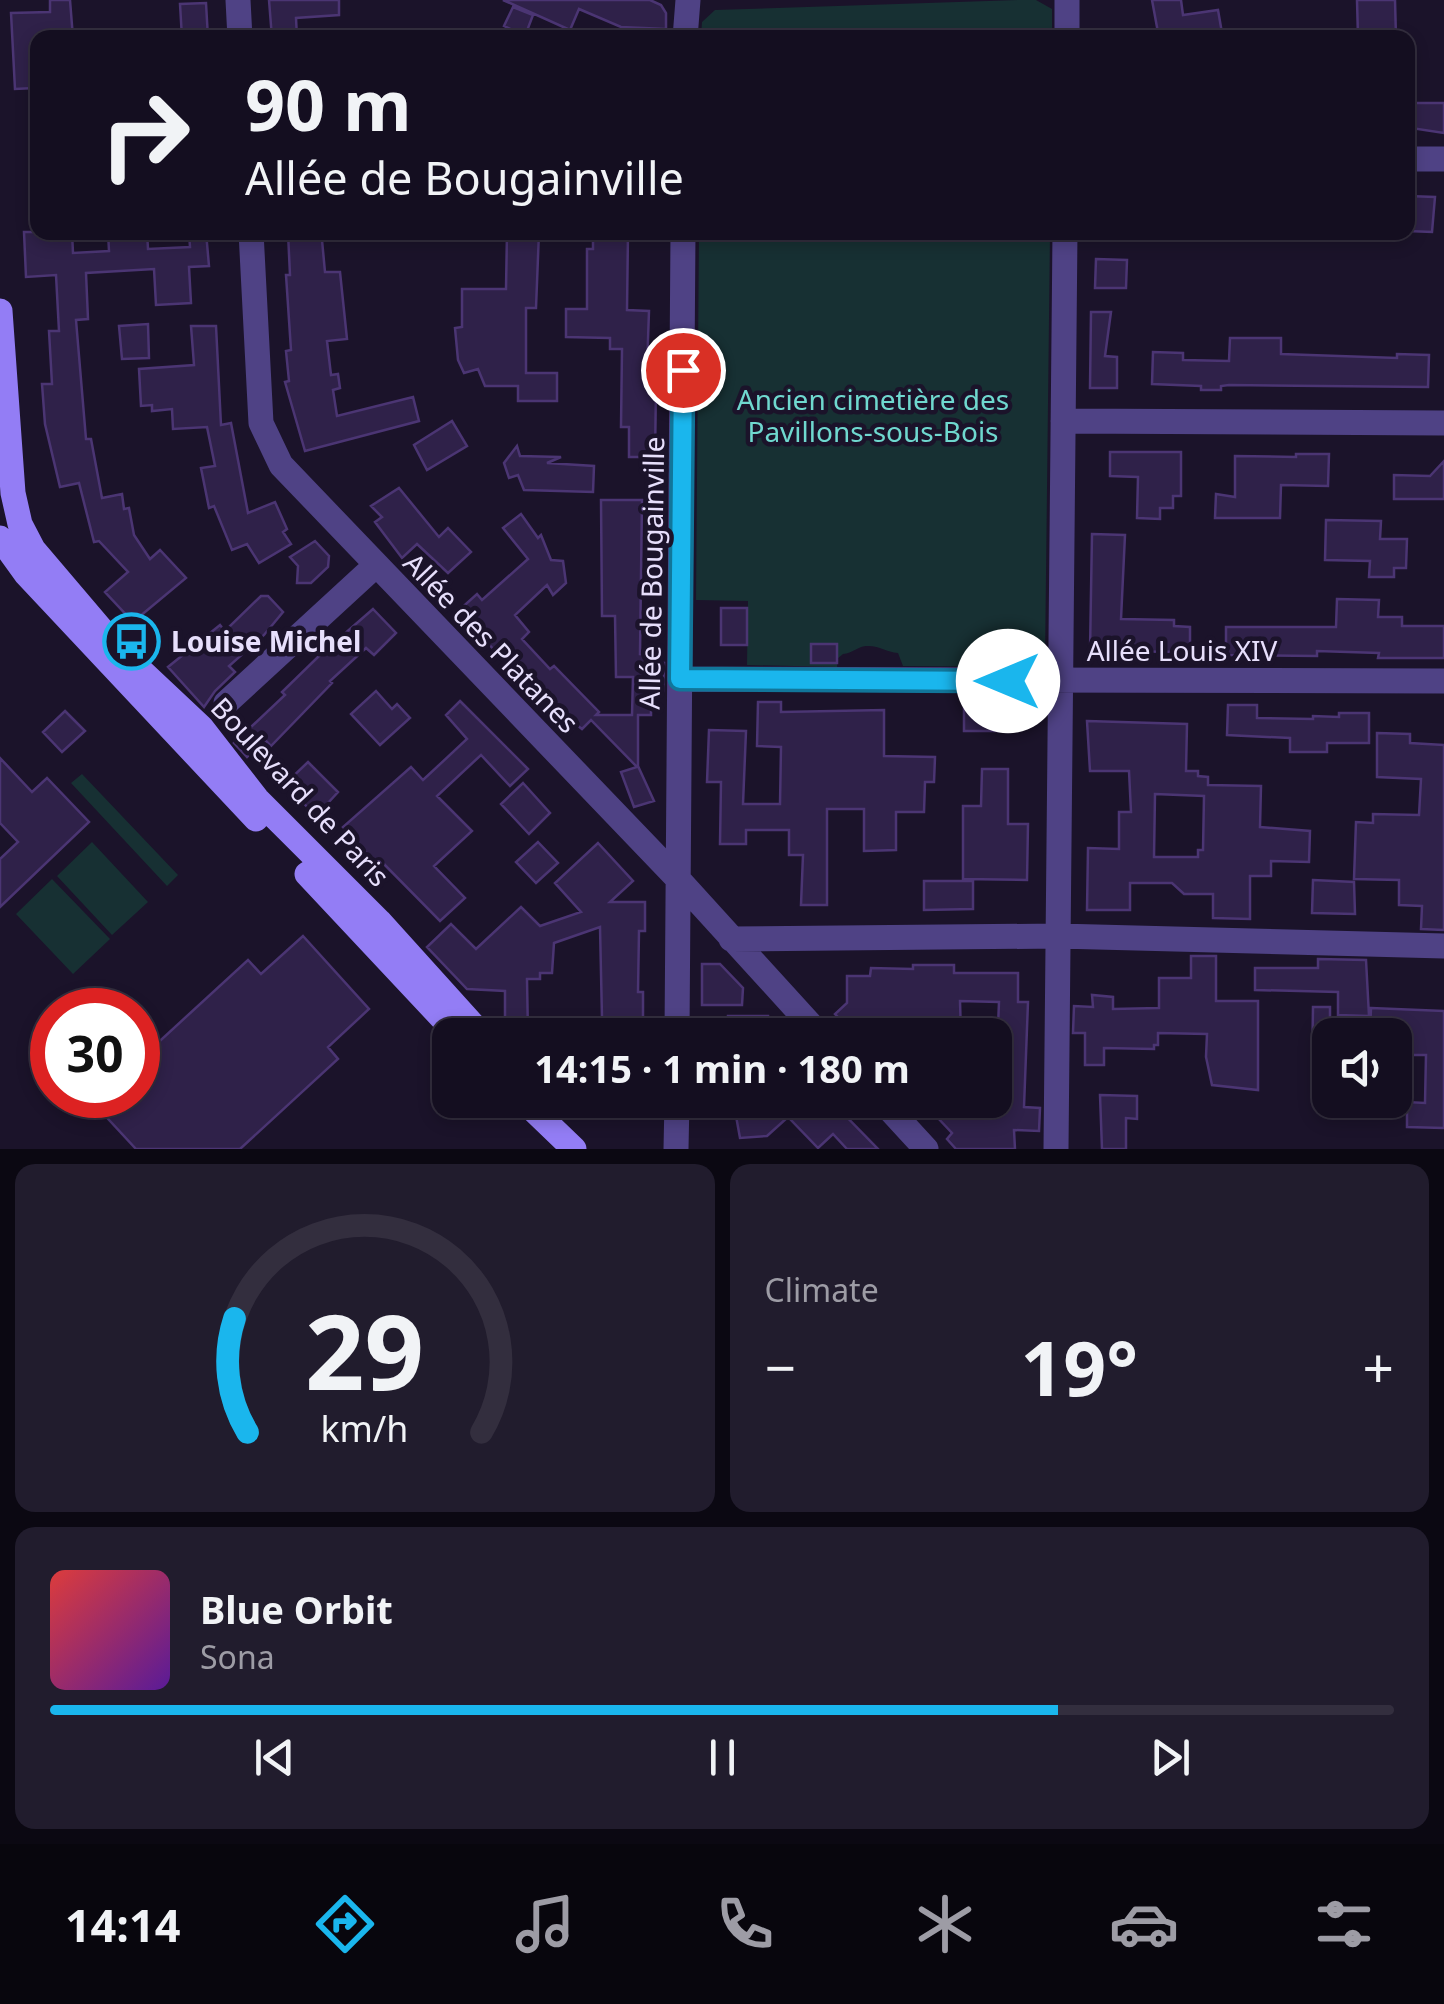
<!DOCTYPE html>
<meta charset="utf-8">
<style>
:root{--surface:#140e20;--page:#211c2d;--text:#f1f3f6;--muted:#9d9ca5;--line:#332e3e;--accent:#1ab6ed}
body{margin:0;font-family:"Noto Sans",sans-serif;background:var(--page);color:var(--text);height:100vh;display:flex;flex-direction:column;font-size:38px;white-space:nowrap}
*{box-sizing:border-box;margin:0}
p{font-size:32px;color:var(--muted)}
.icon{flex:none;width:55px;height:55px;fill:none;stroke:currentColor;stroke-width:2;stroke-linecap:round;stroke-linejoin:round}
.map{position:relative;height:1149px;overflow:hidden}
.panel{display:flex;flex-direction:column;gap:15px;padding:15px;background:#0b0812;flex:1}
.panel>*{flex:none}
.guide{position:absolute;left:30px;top:30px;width:1385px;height:210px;border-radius:20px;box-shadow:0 5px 15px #0003,0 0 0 2px var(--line);background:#140e20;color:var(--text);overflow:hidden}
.fabs{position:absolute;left:1312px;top:1018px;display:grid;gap:20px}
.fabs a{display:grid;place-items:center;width:100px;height:100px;border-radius:20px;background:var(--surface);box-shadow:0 5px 15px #0003,0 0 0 2px var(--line);font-size:50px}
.speed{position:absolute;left:30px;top:988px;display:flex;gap:20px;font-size:50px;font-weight:700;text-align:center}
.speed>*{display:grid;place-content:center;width:130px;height:130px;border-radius:50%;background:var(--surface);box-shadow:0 5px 15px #0003,0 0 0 2px var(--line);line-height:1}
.speed .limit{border:15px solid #d22;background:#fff;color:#111}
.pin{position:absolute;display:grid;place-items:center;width:85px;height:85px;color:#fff;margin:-42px;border:5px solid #fff;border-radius:50%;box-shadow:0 2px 10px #0007}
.me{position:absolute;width:110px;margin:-55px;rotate:270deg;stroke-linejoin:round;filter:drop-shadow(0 0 8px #0008)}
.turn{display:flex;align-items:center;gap:35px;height:210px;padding:0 50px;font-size:45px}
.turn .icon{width:130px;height:130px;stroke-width:2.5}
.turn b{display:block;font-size:70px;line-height:85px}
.big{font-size:75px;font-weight:700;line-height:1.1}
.panel .widget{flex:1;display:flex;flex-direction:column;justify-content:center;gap:15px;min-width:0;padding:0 35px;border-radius:20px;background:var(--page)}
.panel .dial{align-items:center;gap:0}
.dial svg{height:260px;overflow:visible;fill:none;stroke:var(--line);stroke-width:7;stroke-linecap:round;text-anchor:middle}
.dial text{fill:var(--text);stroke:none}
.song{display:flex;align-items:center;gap:30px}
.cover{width:120px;height:120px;border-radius:15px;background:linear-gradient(135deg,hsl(0 70% 55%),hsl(270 70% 35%))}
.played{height:10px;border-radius:5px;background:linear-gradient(90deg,var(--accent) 75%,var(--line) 75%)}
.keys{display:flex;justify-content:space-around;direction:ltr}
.heat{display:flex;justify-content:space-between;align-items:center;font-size:55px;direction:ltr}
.panel .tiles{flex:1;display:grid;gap:15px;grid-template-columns:1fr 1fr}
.widget:last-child{grid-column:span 2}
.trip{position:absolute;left:432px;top:1018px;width:580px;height:100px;border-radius:20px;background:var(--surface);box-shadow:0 5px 15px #0003,0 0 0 2px var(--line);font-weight:700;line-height:100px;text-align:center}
.tabs{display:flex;height:160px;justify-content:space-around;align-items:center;background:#08060d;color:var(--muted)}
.tabs .icon{width:70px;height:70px}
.tabs .current{color:var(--accent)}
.tabs b{font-size:45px;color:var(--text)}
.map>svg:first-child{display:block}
.green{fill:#173033}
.building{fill:#2f2149;stroke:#4b3573;stroke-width:2.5;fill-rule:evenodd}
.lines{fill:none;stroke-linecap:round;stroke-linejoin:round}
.street{stroke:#4f4285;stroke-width:25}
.secondary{stroke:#937df5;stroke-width:25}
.route-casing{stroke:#11769a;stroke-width:25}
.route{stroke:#1ab6ed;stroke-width:18}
.labels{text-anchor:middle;stroke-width:9;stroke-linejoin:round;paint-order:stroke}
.park-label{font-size:28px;fill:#6fd8cf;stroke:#1b132a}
.street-label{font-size:28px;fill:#e7dffc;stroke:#1b132a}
.poi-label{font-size:28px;font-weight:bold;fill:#e7dffc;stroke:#1b132a;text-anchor:start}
</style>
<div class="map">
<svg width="1444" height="1149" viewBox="0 0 1444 1149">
<rect width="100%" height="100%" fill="#1b132a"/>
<path class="green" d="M1019,0H1036L1052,9V37H701L702,22L715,10Z
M699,233H1050L1045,660L1038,667L903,666L898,653C886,652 879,645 866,646C857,647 853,653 843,654L837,659V667L747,665L748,601L696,600Z
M82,774L178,875L167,886L71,783Z
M92,842L148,902L112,935L57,876Z
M52,879L110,939L73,974L16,914Z"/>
<path class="building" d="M50,0H70L73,38H38V47H33L34,88L15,89L11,13L50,12Z
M269,0H339V15L296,18L297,38H272Z
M503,0H650L661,5L666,13V29L621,27L579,9L570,30Z
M1152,0H1181L1183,15L1218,10L1222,33L1159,38Z
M1357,0H1395L1396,38L1358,37Z
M206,3L208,38H182L180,4Z
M513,7L533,15L525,36L504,26Z
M1411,103H1444V133L1411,128Z
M1408,196L1435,197L1432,232L1408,231Z
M24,232H72L73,253L109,251L108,232H147L148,249L190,247L189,232H206L209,266L189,267L191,303L156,305L154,269L86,273L88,319L76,320L86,439H91L102,498L122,494L124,509L129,508L134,535L150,559L160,550L186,578L133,622L105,592L128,572L99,541L94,542L79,483L60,487L45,424L42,384H52L49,331H59L56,275L26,277Z
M313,232V240H322L325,272H340L347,339L327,341L331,375L338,374L340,388L333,390L337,416L413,397L419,421L305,451L285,382L289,381L286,351L291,350L286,275H290L288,233Z
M507,232H539L536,308H526V373H557V401H518V386H485L478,369L464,373L458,360L455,328L462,327V289H506Z
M593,232H628L627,310L649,311L647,368H651L650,387H656L655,457H629V427H621L622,349H610V338L566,337V309H587V249H593Z
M1096,259L1127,260L1126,288H1095Z
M1091,312H1111L1105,356L1117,357V388H1090Z
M148,324L149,358L122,359L119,326Z
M191,326H216L221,425L231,423L248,513L275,502L287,529L283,532L291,544L259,563L247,544L232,550L214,506L209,508L201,468L215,466L207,427L173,429L172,409L152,411V405L141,406L139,369L194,365Z
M1230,338H1281V354L1397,358V354L1429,355L1428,387L1229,385L1221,386V390H1201V386L1152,384L1153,352L1183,353V360L1229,361Z
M452,421L467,446L427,470L414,445Z
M517,446L520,456L561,457L547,463L594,466L593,492L524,490L518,475L509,478L504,463Z
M1110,452H1181V496H1173V508H1160V519L1137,518L1138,477L1110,476Z
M1296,454H1329L1328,486L1281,485L1280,518H1215L1216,494L1235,497V456L1296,457Z
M1444,461V499H1394V475L1430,476Z
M399,488L439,537L448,528L471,552L448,573L417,544L402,558L375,522L382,517L371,506Z
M601,500H642L640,654L652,655V662L664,663L663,691L651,690V715H638V766L654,801L634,807L621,772L637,767L591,720L582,729L577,725L572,729L555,711L558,708L527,676L523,681L458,611L477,594L482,600L528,559L503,528L521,514L538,538L541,535L551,560L563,561L566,583L553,595L547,585L515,615L529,632L522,639L550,669L554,666L599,712L596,715H632L633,677H616L615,616H602Z
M1326,520L1381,521L1380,539H1407L1406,568H1394V577H1369L1370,561L1325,560Z
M1092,534L1125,535L1121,619L1174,620V626L1190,627V652L1090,651Z
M315,541L329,556L328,567L311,583H297L298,566L290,557Z
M261,596H268L283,612L264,635L229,666L235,672L215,691L204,707L168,667L220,625L225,631Z
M1337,599L1379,600L1378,617H1402V626H1444V658H1378L1379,653L1317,651V656L1226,655V627H1336Z
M721,608H747V645H721Z
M373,609L396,633L374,655L366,648L330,681L332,683L271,746L265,740L247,757L234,743L285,695L282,692L319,656Z
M811,644H837V663H811Z
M376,691L392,709L397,704L410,718L380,745L351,714Z
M460,701L528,769L510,786L481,755L437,796L472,831L434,866L465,898L440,921L379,859L375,862L343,827L411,767L423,780L467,739L446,715Z
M758,702H781V712L884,710V756L935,757L934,782H925L924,812H896V850L864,851V809H827V905H801L803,855H789V830H746V844H720L721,782H707L709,730L746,731L743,804H780L781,747L757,746Z
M1228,705H1257V718L1313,719V716L1339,717V713H1369V743H1327V752H1290V738L1227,735Z
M964,708H1010V731H964Z
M65,711L85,731L62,752L43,732Z
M1087,721L1187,724L1186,771H1198V776L1208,777V785L1261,786L1260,827L1310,831L1309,862L1271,861V876H1250V919L1213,918V894H1184L1172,883H1130V910H1087L1088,848L1119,849V812H1131L1129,771H1090ZM1155,794L1204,796L1203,850H1198V857H1154Z
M1377,733L1410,734V743L1444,745V930L1421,929L1422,906L1399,905V880L1354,879L1356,822L1373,823V814L1419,815L1421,779L1377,777Z
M0,758L32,792L47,778L89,822L0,907V859L18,842L0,823Z
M308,762L338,792L316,816L285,784Z
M982,769H1008V824H1028L1027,880L963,879V806H981Z
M523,783L550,813L529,834L501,804Z
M538,842L558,863L536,883L516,862Z
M598,843L633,881L610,902H645V931H639L638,992H643V1035H612V1019L602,1018L600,927L554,943L552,973H540V979H527L528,1035H510L505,1030V991L467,989L427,947L451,924L476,949L521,907L540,926L581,912L555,883Z
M1313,880L1354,882L1355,914L1312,913Z
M924,881H973V909L924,910Z
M303,936L369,1009L328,1047L338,1059L240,1149H136L86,1095H138V1061L248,960L261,974Z
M1191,956H1216V1001H1258V1090L1212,1085L1206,1057L1207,1034L1158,1033V1045H1154V1049L1104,1048V1065H1085V1033H1073L1074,1006L1093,1007L1092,995L1113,997V1009L1159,1008V978H1191Z
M1318,959L1366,960L1369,1016L1338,1015V992L1255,990V968H1318Z
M702,964H720L743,988L742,1005H702Z
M913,965H954V973H1018V1002H1028L1024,1107L1040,1108L1039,1131L1014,1130L1015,1149H956L947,1139L952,1133L921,1100H995L999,1002L960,1001L961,1035H855L835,1014L847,1003V976H870L871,968L913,969Z
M1313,1007H1330V1071H1312Z
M1371,1008L1444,1011V1128L1407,1127V1102L1425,1103L1426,1055H1408V1045L1395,1044V1035L1370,1033Z
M728,1016H768V1035H728Z
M1100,1095L1137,1096V1119L1126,1118V1149H1102Z
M739,1100L833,1103L878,1149H847L833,1134L818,1148L788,1117L767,1136L740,1138L736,1116H741Z"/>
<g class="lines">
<path class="street" d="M238,0L240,38
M685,38L688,0
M1067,38V0
M1408,159H1444
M251,232L261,423L281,465L678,879L820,1035
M1063,421L1444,423
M680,679L1444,681
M226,703L375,566
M731,939L1058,936L1444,946
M677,1035L683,232
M881,1100L926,1149
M676,1149L677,1100
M1056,1149L1065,232"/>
<path class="secondary" d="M0,311L13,493L20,524L33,549L118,649L201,727L257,799L379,921L482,1035
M0,538L26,574L256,819
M307,874L458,1035
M523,1100L574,1149"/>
</g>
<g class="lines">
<defs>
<path id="route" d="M683,370L680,679L1008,681"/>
</defs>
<use href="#route" class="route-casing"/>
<use href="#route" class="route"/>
</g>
<defs>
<symbol id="bus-ring" viewBox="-11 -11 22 22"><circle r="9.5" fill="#1b132a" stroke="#1ab6ed" stroke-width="1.5"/><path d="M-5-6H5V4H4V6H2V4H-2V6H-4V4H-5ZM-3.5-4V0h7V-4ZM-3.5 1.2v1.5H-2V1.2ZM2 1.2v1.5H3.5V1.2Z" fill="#1ab6ed"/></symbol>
</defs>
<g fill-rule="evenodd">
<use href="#bus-ring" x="100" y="610" width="63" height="63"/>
</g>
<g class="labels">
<g class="park-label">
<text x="873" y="410">Ancien cimetière des<tspan x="873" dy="32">Pavillons-sous-Bois</tspan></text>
</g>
<g class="street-label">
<text transform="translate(652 573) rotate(-89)" y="10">Allée de Bougainville</text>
<text transform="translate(491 643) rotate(46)" y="10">Allée des Platanes</text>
<text x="1182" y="661">Allée Louis XIV</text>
<text transform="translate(300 792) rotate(47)" y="10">Boulevard de Paris</text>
</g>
<g class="poi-label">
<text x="171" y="652">Louise Michel</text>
</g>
</g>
</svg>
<div class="fabs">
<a><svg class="icon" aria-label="sound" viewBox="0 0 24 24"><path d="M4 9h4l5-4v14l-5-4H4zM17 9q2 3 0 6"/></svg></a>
</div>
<div class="speed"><div class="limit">30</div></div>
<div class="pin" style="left:683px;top:370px;background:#d93025"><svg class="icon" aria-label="arrive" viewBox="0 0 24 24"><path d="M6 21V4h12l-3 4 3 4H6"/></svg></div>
<svg class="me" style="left:1008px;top:681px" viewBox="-20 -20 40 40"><circle r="19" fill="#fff"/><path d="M0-13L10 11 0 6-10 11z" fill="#1ab6ed"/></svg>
<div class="trip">14:15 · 1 min · 180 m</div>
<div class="guide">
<div class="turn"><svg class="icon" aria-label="right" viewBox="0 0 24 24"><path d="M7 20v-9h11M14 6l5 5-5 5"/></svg><div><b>90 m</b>Allée de Bougainville</div></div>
</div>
</div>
<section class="panel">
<div class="tiles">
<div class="widget dial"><svg viewBox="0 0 100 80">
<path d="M14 69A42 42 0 1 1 86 69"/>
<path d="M14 69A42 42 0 0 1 10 34" stroke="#1ab6ed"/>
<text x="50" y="56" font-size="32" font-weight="700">29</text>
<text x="50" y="72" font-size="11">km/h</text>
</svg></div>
<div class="widget"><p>Climate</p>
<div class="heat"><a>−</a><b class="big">19°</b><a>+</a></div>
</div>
<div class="widget">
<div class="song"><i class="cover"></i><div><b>Blue Orbit</b><p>Sona</p></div></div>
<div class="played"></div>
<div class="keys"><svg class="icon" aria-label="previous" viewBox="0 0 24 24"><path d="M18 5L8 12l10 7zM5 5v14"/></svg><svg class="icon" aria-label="pause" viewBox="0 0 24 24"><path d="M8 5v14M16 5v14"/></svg><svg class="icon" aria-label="next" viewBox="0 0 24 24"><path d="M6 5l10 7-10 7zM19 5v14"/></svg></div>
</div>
</div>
</section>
<nav class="tabs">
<b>14:14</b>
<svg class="icon current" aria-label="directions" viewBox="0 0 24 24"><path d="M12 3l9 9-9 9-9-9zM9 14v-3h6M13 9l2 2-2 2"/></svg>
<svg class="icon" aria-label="music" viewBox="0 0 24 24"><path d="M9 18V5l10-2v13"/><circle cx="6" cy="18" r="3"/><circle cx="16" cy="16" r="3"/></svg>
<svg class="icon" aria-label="phone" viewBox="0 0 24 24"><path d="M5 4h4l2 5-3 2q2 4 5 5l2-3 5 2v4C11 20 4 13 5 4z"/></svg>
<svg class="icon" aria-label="climate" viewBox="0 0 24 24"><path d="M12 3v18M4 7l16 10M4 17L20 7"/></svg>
<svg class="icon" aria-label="car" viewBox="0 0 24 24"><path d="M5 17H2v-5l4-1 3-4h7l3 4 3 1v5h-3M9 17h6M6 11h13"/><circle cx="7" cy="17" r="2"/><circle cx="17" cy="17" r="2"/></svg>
<svg class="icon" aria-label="filters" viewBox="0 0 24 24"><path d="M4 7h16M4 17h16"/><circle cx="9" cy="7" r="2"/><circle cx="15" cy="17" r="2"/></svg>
</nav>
